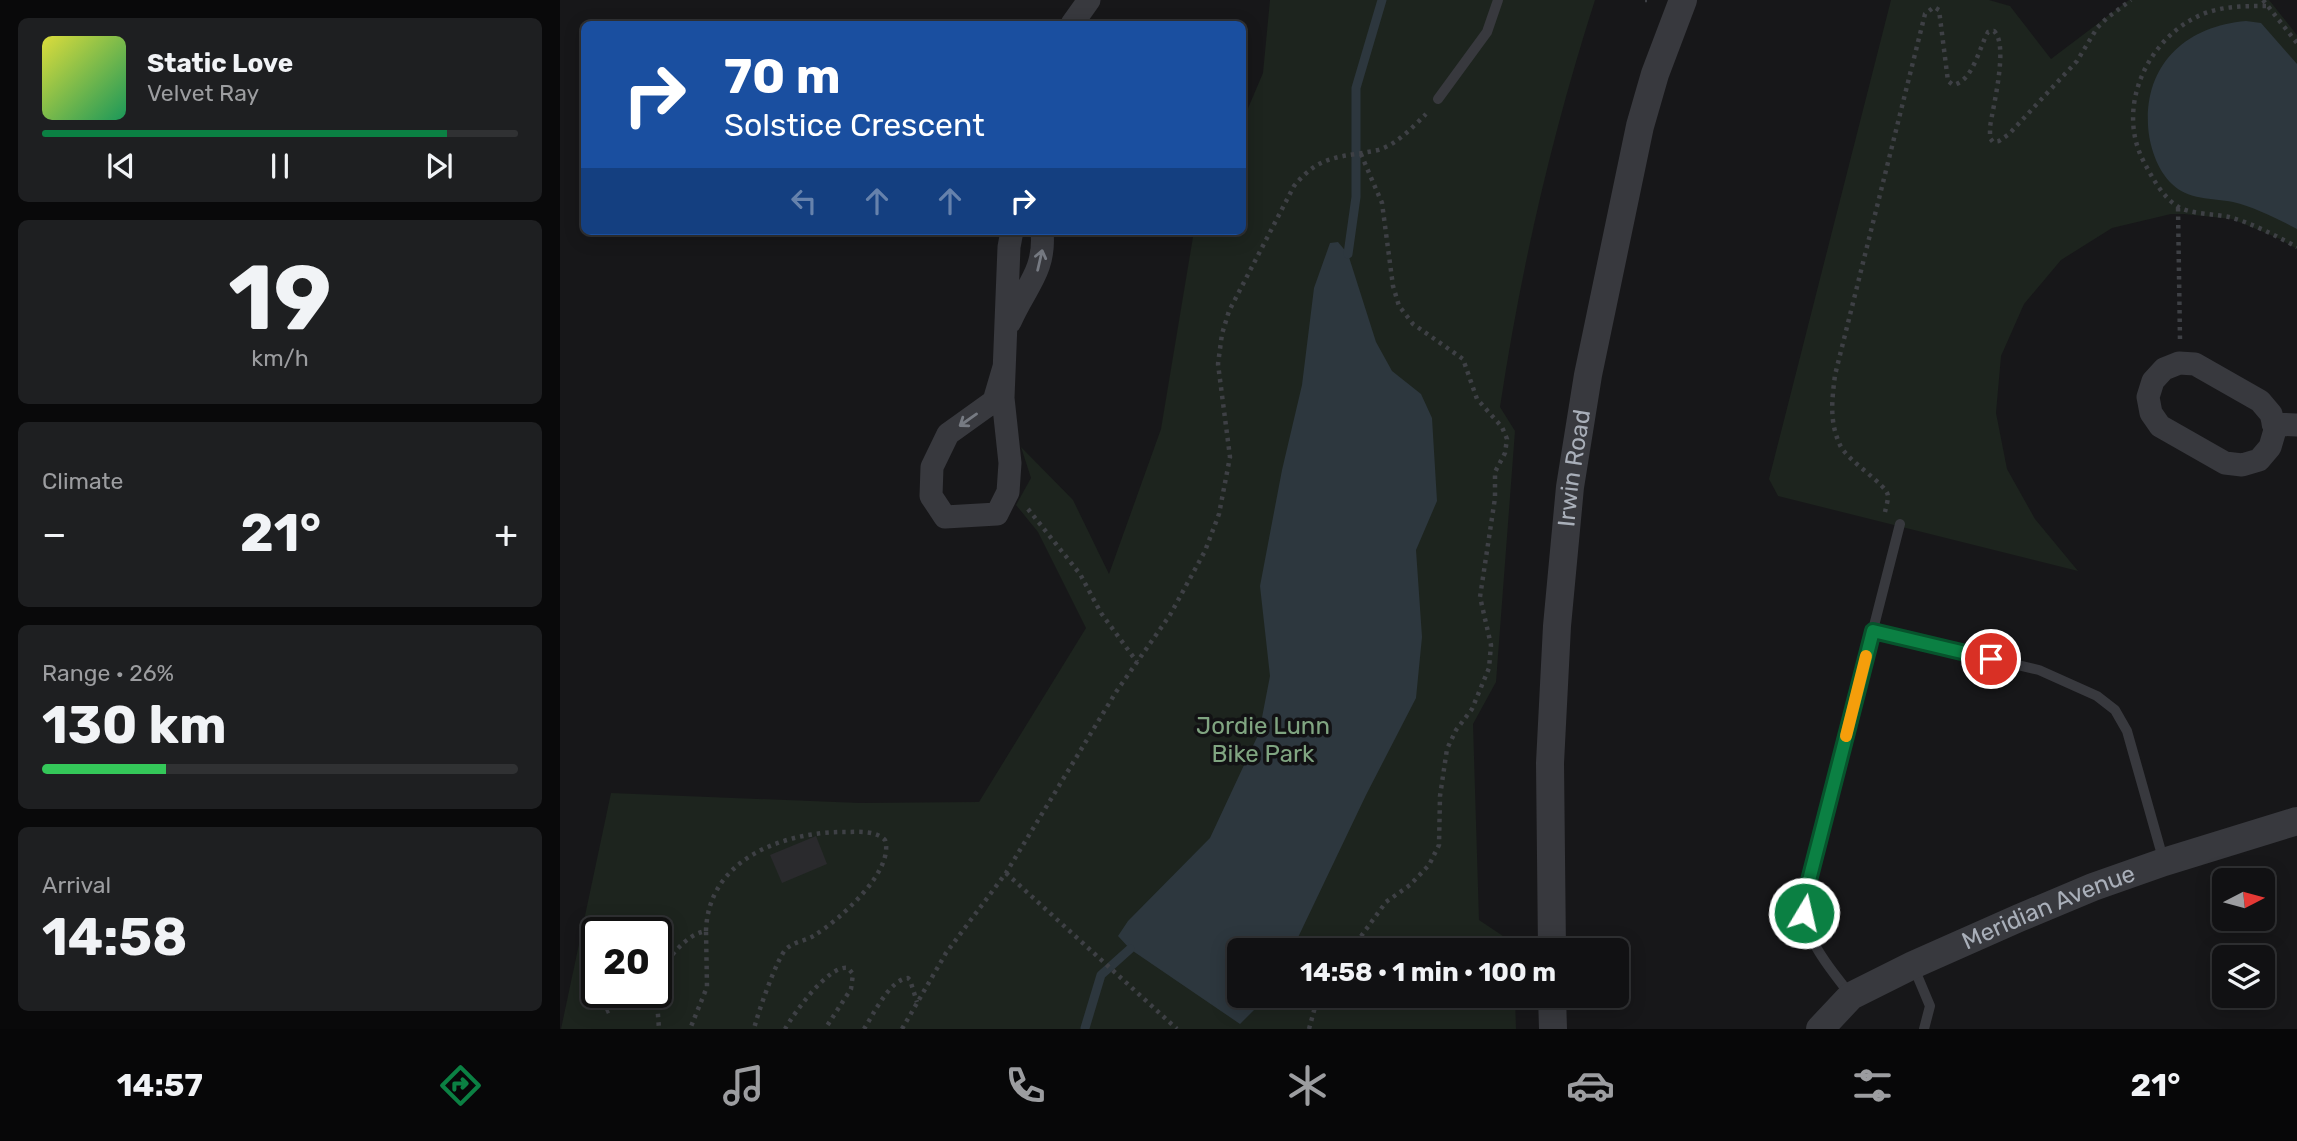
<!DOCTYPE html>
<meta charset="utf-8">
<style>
:root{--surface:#111113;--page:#1e1f21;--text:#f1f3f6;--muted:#9c9da0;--line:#303133;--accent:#0b8043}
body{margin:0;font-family:Rubik,sans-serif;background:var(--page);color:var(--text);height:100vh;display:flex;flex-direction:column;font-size:26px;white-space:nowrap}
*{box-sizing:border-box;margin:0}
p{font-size:23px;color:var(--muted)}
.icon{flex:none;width:38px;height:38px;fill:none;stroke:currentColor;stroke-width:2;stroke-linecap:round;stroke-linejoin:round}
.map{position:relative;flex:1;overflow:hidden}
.sheet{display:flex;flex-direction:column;gap:18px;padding:18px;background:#09090a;width:560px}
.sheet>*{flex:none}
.banner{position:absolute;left:21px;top:21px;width:665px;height:214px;border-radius:10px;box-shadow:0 4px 18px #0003,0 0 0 2px var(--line);background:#1a4fa0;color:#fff;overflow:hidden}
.needle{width:46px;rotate:84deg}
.controls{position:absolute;left:1652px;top:868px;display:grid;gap:14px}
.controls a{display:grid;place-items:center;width:63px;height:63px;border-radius:10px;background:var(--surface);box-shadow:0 4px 18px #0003,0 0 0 2px var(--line);font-size:35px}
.speed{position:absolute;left:21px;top:917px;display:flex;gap:14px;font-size:35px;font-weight:700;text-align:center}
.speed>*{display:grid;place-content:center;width:91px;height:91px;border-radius:50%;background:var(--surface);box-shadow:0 4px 18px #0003,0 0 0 2px var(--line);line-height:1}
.speed .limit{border:4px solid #111;border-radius:10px;background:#fff;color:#111}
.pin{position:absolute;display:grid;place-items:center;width:60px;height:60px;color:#fff;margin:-30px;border:4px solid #fff;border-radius:50%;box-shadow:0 2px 7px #0007}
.me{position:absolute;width:77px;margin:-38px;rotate:9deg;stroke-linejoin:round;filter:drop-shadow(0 0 5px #0008)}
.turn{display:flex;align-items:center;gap:24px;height:147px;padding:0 28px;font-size:32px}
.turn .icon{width:91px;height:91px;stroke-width:2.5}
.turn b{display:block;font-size:49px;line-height:60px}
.lanes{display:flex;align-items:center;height:66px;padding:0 28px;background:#0003;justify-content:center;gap:35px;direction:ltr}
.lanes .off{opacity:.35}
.big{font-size:52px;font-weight:700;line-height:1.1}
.sheet .widget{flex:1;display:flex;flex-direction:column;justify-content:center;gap:10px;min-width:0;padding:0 24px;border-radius:10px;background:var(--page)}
.sheet .dial{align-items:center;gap:0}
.dial b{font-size:91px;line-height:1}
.song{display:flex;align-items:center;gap:21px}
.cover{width:84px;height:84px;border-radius:10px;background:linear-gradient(135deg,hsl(60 70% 55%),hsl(150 70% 35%))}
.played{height:7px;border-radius:4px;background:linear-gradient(90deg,var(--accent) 85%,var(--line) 85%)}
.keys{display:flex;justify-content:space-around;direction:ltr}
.heat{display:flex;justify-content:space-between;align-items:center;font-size:38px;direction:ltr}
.charge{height:10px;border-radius:5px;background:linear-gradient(90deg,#34c759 26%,var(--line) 0)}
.trip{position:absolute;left:667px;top:938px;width:402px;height:70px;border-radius:10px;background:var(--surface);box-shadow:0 4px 18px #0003,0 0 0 2px var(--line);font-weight:700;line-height:70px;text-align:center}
.menu{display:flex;height:112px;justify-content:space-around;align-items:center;background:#070708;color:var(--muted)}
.menu .icon{width:49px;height:49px}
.menu .active{color:var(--accent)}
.menu b{font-size:32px;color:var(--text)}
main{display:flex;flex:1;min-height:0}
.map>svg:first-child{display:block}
.green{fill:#1d241e;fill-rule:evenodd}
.water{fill:#2d373e}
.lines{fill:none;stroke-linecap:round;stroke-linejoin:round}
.stream{stroke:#2d373e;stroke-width:9}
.building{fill:#2a2a2d}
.path{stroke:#3e4045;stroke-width:4.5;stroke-dasharray:3.5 5;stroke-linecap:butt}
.service{stroke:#38393e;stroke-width:10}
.minor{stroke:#38393e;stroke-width:23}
.tertiary{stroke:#38393e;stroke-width:28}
.oneway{stroke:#767a82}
.route-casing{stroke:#07532c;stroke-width:18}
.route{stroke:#0b8043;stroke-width:12}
.slow{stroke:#f59e0b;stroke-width:12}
.labels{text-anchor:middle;stroke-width:7;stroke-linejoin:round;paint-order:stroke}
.street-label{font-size:24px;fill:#a9afb9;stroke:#121214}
.park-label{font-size:24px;fill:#80a581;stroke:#121214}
</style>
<main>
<section class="sheet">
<div class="widget">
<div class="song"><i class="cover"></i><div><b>Static Love</b><p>Velvet Ray</p></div></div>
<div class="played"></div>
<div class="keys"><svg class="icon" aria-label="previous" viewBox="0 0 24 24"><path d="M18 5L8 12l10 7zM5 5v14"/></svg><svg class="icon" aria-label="pause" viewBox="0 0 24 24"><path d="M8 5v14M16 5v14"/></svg><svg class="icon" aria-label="next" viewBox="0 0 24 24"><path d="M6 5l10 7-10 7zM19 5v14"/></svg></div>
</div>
<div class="widget dial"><b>19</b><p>km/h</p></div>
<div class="widget"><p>Climate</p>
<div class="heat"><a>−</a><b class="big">21°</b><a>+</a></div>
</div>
<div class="widget"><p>Range · 26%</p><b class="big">130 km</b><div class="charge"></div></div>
<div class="widget"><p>Arrival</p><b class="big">14:58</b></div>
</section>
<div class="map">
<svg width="1737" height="1029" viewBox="0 0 1737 1029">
<rect width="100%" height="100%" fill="#171719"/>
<path class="green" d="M710,0H1035C992,134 961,268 940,407L955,431L936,682L913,724L919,920L952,942V950H679V996H955L956,1029H1L51,793L300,803L419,802L526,628L478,532L456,505L471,478L461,447L513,500L549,574L601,429L634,231H682L683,120L703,73ZM37,933H96V992H37Z
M1331,0H1429L1450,6L1491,59L1569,0H1709L1737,35V249L1718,238L1672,219L1624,214H1611L1552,228L1501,260L1464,304L1441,356L1436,413L1447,469L1475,519L1518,571L1218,496L1209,479Z"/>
<path class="water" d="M1686,21L1701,23L1737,64V229C1718,219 1694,207 1673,202C1652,198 1628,200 1612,184C1597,170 1589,145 1588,125C1585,64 1626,26 1686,21Z
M778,242L788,254L816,342L832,371L861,394L872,418L877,501L856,550L862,637L856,698L806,795L732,950H679V996H708L680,1024L570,949L558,936L568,921L650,838L699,733L710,676L700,586L722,470L742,385L754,288L770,243Z"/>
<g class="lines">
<path class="stream" d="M788,254L796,197V88L822,0
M525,1028L541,975L570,949"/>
</g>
<path class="building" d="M256,836L267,864L222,883L210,855Z"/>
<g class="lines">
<path class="path" d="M1085,0H1087
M1703,0L1737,43
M1706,6C1685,6 1663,6 1643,14C1587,37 1554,109 1585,164C1593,179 1603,197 1617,206C1628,214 1655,214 1669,217C1692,223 1716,236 1737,247
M1618,208L1620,340
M468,509L520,574L541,613L577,662
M1325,512C1326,507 1328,501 1328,496C1327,484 1288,462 1280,445C1269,421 1272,400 1275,375L1365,14L1374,7L1379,10L1388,81L1393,85C1413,81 1419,48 1428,32L1434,31C1449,45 1433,106 1430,127V138L1433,142L1439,141L1449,134L1517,61L1537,28L1547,18L1571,0
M446,873L617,1029
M146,931C148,859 223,832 284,832C298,832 315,830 325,840C335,871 279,920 255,935C246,941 235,941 226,949C217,958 197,1015 194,1029
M791,950L826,902L850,885L869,865L879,845L880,796L887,749L896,730L912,709L929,668L931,645L920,597L935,498V472L945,453L947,439L942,427L917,399L903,359L853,324L839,306L833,286L822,203L800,152
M96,974C111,958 124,935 146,931L147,987L130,1029
M53,1006L72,992
M46,1012C62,1005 80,989 97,1001L99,1029
M225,1029C234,1013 269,964 288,968L293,974L291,989L265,1029
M304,1029C313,1015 330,979 348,978L350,980L357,1002
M342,1029L386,953L446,873L556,692L610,615L645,551L659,514L670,457L658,364L662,334L669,311L734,186C761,153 781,158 818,150C836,145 853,127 866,114
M749,1029L758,996"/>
<path class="service" d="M878,99L927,32L938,0
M1313,631L1479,670L1537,696L1555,710L1567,731L1604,862
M1354,968L1370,1006L1364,1029
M1291,996C1265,960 1241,940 1246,892L1340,524"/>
<path class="minor" d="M512,24L529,0
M450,322C465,287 486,271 482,231
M1619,363L1635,364L1700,401L1711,414L1715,430L1710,447L1699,460L1682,465L1665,463L1600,426L1591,413L1588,397L1593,381L1604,369Z
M444,367L434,401L388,434L372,467L371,496L385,517L437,514L448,492L450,463L443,398L449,247L452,231
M1713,424L1737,425"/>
<g class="tertiary">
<path id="s1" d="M992,950L990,763L997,626L1010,487L1028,375L1080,126L1095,74L1123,0"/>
<path d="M992,996L993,1029"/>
<path id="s2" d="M1260,1029L1291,996L1353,965L1459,918L1533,887L1604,862L1737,821"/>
</g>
</g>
<defs><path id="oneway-shaft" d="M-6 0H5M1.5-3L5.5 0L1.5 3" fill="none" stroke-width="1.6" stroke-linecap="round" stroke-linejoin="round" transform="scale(1.75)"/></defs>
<g class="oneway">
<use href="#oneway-shaft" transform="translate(480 260) rotate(-77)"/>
<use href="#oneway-shaft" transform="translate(408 420) rotate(145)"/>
</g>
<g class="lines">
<defs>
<path id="route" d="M1244,913L1246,892L1313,631L1431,659"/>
</defs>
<use href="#route" class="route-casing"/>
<use href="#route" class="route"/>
<path class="slow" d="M1286,736L1306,656"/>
</g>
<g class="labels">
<g class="street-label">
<text dy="8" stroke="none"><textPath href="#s1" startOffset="483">Irwin Road</textPath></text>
<text dy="8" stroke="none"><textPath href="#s2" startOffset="262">Meridian Avenue</textPath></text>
</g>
<g class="park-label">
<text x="703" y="734">Jordie Lunn<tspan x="703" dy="28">Bike Park</tspan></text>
</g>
</g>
</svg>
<div class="controls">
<a><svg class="needle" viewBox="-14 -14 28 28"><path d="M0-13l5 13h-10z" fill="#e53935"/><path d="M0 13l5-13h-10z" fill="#9c9da0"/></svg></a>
<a><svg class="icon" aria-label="layers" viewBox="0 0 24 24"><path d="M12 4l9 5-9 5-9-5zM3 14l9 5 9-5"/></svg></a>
</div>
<div class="speed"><div class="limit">20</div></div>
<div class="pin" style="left:1431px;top:659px;background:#d93025"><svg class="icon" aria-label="arrive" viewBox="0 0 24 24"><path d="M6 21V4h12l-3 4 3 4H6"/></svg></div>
<svg class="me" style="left:1244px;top:913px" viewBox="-20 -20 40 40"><circle r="17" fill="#0b8043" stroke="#fff" stroke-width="3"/><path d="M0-11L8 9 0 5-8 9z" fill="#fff"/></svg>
<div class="trip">14:58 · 1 min · 100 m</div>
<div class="banner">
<div class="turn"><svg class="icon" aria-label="right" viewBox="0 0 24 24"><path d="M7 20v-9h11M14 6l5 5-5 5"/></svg><div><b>70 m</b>Solstice Crescent</div></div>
<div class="lanes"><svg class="icon off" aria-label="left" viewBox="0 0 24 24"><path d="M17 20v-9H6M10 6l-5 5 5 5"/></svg><svg class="icon off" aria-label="ahead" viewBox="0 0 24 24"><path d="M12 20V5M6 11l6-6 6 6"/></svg><svg class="icon off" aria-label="ahead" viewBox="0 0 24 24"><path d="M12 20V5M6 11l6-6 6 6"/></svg><svg class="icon" aria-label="right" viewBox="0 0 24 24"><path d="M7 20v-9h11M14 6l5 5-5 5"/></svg></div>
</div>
</div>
</main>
<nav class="menu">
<b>14:57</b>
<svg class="icon active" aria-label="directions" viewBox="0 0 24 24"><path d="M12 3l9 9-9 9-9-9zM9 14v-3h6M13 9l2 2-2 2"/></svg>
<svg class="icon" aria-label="music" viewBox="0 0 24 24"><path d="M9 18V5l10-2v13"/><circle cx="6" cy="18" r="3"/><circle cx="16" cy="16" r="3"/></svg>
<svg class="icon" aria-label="phone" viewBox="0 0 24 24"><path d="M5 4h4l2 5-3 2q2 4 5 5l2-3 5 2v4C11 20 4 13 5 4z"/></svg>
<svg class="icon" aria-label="climate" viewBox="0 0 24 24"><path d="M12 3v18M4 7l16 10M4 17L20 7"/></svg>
<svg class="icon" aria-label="car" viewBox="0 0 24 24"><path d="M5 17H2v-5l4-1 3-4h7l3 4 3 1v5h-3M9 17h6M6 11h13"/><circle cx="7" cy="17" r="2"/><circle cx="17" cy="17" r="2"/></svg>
<svg class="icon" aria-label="filters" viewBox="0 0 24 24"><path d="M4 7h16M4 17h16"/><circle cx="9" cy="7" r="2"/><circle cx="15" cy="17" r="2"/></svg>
<b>21°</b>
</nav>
